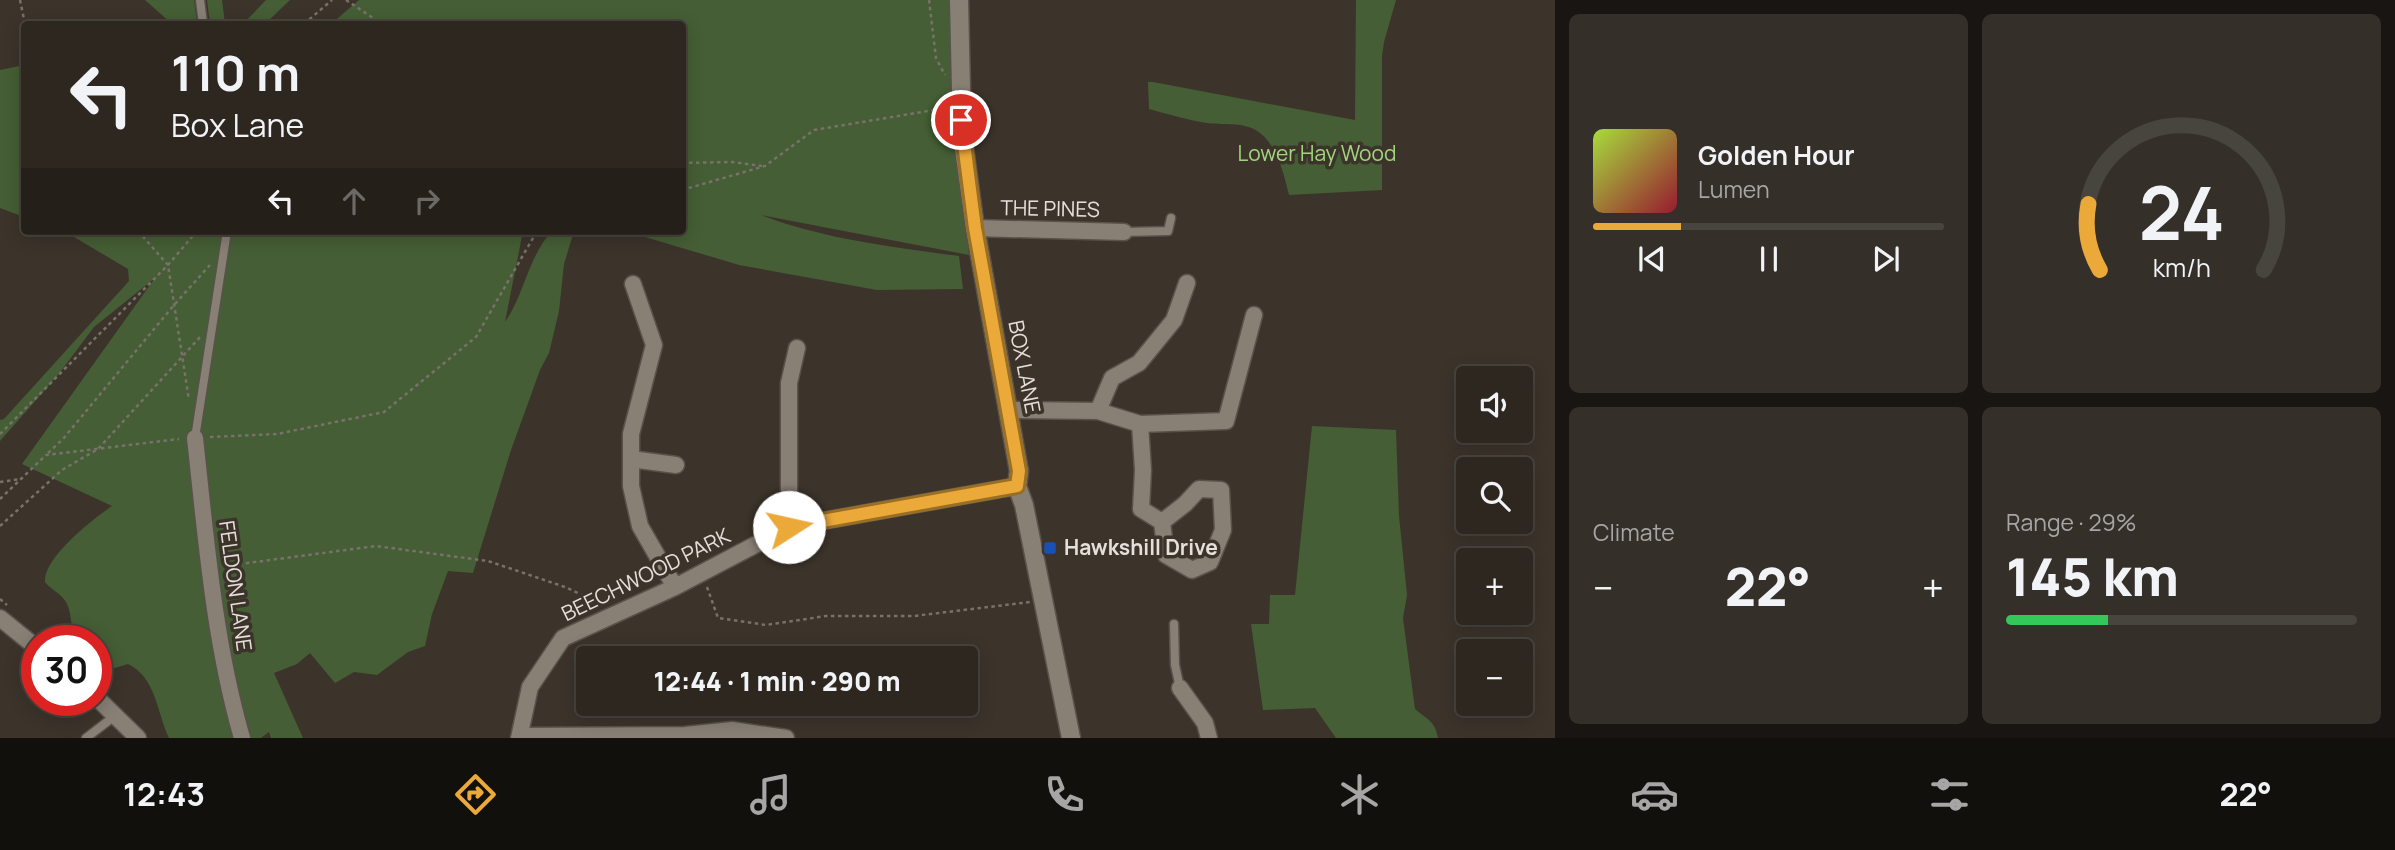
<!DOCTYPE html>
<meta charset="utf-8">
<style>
:root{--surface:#2d2720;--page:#352f29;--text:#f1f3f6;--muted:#a7a5a5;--line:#48443e;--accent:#eba939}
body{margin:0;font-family:Manrope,sans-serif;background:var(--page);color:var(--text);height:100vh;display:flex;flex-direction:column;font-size:26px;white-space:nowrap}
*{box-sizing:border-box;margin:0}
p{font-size:23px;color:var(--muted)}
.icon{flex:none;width:38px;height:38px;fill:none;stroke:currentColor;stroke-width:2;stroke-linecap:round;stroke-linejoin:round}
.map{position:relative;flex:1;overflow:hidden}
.drawer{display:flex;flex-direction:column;gap:14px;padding:14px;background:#191512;width:840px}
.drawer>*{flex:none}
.guide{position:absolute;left:21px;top:21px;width:665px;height:214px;border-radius:7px;box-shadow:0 4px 18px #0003,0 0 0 2px var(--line);background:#2d2720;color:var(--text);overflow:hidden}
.fabs{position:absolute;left:1456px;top:366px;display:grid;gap:14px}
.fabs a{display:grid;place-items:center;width:77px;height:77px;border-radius:7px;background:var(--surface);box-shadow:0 4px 18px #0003,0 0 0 2px var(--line);font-size:35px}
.speed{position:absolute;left:21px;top:625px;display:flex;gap:14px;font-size:35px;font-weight:700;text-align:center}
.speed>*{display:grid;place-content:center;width:91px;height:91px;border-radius:50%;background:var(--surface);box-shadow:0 4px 18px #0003,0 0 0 2px var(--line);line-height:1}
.speed .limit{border:10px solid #d22;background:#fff;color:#111}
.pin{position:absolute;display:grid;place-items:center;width:60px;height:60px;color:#fff;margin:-30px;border:4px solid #fff;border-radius:50%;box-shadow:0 2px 7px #0007}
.me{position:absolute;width:77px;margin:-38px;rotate:80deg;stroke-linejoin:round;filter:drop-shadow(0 0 5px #0008)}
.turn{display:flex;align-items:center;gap:24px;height:147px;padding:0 35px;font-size:32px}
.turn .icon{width:91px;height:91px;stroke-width:2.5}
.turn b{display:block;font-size:49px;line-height:60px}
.lanes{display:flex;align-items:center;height:66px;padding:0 35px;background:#0003;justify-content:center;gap:35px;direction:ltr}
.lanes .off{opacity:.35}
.big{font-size:52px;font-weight:800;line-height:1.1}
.drawer .widget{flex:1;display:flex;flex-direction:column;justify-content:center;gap:10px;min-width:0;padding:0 24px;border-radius:10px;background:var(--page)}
.drawer .dial{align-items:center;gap:0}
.dial svg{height:182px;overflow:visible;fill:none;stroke:var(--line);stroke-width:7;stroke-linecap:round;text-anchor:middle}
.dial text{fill:var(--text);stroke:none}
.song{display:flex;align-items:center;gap:21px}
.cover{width:84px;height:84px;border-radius:10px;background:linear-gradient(135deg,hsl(80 70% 55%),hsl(350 70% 35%))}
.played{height:7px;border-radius:4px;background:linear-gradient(90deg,var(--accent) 25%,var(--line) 25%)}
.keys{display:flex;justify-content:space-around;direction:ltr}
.heat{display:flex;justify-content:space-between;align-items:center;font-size:38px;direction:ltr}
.charge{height:10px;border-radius:5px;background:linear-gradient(90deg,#34c759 29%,var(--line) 0)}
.drawer .tiles{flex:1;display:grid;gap:14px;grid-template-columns:repeat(2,1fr)}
.trip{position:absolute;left:576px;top:646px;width:402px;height:70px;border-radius:7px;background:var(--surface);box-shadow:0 4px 18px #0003,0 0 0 2px var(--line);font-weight:800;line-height:70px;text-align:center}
.dock{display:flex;height:112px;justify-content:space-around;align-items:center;background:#12100d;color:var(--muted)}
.dock .icon{width:49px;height:49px}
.dock .current{color:var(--accent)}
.dock b{font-size:32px;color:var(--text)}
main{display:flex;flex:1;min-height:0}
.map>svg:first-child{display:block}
.green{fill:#455e35}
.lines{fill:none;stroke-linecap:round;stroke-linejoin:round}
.service-casing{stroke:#59524b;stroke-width:11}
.minor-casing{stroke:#59524b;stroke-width:19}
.secondary-casing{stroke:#59524b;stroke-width:21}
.path{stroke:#78726a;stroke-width:2.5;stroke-dasharray:3.5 3.5;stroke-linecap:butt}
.service{stroke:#887f75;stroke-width:8}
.minor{stroke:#887f75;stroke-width:16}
.secondary{stroke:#887f75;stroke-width:18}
.route-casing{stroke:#996e25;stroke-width:18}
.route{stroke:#eba939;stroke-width:12}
.transit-dot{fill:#1a4fb4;stroke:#3c342b;stroke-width:2.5}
.labels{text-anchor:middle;stroke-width:7;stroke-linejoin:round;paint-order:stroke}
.park-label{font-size:21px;fill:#a2d580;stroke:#3c342b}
.street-label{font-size:21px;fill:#e5e0da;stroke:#3c342b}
.poi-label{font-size:21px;font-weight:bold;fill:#e5e0da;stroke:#3c342b;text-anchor:start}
</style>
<main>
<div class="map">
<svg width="1555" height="738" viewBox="0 0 1555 738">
<rect width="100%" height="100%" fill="#3c342b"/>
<path class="green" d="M145,0H194L197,24H172Z
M207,0H222L225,24H210Z
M266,0H290L266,23L267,24H243Z
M359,0H952L951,96L969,255L761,215C824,239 893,247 959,256L963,289L877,290L739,265L625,231H682V24H331Z
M1356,0H1396L1384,42L1382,56V190L1289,195C1283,170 1274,132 1245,126C1233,123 1219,125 1207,123C1187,120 1168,114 1149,109L1148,82H1153L1355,120Z
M24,65V217L0,208V70Z
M64,231H523L505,322C525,293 528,257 552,231H574L564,264L559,311L549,353L540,370L511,450L473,573L448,571L432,614L425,646L408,652L377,675L354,672L335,683L310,653L297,664L274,673L303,738H271L269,732L261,738H169C157,713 156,677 128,664L108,670L96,663V640H77C69,628 73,614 66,602C61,593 51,590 45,582C43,558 93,519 112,506L22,464L155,278L94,327L58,375L0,441V420L4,419L129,281L128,269Z
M1312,426L1396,430L1399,516L1407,595L1403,618L1415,709C1426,719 1435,720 1438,738H1336L1315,708L1263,710L1251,624H1269L1270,595H1295Z"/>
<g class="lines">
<defs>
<path id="service" d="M200,0L203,24
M1124,232L1168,231L1171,218
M195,438L227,231
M1174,624L1175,665L1180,688
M86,738L116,715"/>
<path id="minor" d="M975,228L1124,232
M633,284L654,345L631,434V486L640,526L675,587
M1009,410L1098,411L1140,424L1226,421L1254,315
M1098,411L1112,378L1139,363L1174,320L1187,283
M1140,424L1143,470L1141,509L1162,522L1166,555L1192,570L1210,562L1223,530L1221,490L1199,489L1185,504L1162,522
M195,438C206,538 214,641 242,738
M631,459L676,465
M789,527V383L797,348
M0,618L37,648
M1180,688L1205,723L1209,738
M96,697L138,738
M520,736L685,735L732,730L786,738
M519,738L530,687L563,638L675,587L789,527L1017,486"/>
<path id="secondary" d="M959,0L962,134L975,228L1019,471L1017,486L1024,505L1071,738"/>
</defs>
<use href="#service" class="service-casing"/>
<use href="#minor" class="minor-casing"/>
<use href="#secondary" class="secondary-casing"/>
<path class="path" d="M20,0L25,24
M346,0L382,24
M929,0L936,58L945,75
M304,24L332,0
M682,163L732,162L762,166
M682,190L765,166L814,130L946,108
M138,231L168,265L189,400
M0,434L168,265L197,231
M210,437L277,434L384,412L476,337L537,231
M48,453L63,439L174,305L210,265
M0,482L21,479
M0,499L46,455L179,439
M0,526L62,470L98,449L201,336
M225,566L376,546L488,561L565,587L603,605
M707,587L718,618L766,625L826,616H914L1030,602
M0,599L7,605
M45,634L54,640"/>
<use href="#service" class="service"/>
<use href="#minor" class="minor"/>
<use href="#secondary" class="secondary"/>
</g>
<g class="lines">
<defs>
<path id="route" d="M789,527L1017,486L1019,471L975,228L961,120"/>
</defs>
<use href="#route" class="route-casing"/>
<use href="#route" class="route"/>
</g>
<rect class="transit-dot" x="1043" y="541" width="14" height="14" rx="3.5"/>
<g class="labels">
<g class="park-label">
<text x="1317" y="161">Lower Hay Wood</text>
</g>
<g class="street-label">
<text transform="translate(1050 209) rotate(1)" y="7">THE PINES</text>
<text transform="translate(1024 367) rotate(79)" y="7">BOX LANE</text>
<text transform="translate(646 575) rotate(-26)" y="7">BEECHWOOD PARK</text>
<text transform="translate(235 586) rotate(82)" y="7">FELDON LANE</text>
</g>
<g class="poi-label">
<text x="1064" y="555">Hawkshill Drive</text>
</g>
</g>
</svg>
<div class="fabs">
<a><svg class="icon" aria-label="sound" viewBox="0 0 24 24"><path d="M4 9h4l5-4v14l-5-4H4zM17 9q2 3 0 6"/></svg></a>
<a><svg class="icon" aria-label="search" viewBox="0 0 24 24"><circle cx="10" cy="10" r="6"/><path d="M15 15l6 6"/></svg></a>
<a>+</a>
<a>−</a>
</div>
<div class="speed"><div class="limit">30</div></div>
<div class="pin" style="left:961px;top:120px;background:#d93025"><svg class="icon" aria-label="arrive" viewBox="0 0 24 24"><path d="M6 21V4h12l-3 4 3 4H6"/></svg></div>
<svg class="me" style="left:789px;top:527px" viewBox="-20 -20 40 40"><circle r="19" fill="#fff"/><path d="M0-13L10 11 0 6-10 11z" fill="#eba939"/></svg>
<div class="trip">12:44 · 1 min · 290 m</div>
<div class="guide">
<div class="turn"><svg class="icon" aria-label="left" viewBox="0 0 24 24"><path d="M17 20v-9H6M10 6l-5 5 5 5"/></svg><div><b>110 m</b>Box Lane</div></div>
<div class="lanes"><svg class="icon" aria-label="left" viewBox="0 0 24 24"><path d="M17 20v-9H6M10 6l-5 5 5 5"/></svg><svg class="icon off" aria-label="ahead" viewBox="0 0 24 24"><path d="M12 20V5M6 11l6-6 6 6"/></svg><svg class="icon off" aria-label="right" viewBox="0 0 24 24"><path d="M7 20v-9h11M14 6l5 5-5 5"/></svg></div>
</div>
</div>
<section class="drawer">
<div class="tiles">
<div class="widget">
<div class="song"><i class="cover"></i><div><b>Golden Hour</b><p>Lumen</p></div></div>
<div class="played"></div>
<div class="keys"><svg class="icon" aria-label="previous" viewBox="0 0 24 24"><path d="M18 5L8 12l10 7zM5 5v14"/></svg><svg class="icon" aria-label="pause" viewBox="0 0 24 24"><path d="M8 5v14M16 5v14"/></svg><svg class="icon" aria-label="next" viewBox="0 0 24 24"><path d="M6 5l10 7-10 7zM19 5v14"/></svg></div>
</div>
<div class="widget dial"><svg viewBox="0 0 100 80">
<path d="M14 69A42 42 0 1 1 86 69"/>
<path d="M14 69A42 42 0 0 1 9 40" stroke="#eba939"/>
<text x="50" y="56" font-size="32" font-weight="700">24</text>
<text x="50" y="72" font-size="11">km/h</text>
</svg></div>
<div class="widget"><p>Climate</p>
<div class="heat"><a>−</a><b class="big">22°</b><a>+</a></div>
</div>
<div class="widget"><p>Range · 29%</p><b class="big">145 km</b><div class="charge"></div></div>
</div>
</section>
</main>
<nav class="dock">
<b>12:43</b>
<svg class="icon current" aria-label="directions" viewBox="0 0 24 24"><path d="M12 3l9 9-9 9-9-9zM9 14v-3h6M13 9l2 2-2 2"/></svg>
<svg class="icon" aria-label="music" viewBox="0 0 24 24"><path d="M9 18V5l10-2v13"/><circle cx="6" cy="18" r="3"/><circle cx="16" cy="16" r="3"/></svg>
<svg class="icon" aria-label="phone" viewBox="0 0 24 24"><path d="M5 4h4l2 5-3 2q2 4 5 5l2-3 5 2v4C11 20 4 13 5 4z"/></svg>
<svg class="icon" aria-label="climate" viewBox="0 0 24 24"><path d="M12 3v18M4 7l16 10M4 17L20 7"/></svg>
<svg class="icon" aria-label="car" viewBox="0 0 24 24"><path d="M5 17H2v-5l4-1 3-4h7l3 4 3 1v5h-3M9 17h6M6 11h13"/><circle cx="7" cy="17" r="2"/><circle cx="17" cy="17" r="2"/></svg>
<svg class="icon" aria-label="filters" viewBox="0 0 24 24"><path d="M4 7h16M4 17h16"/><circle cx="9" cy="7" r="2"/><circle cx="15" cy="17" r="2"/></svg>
<b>22°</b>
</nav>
